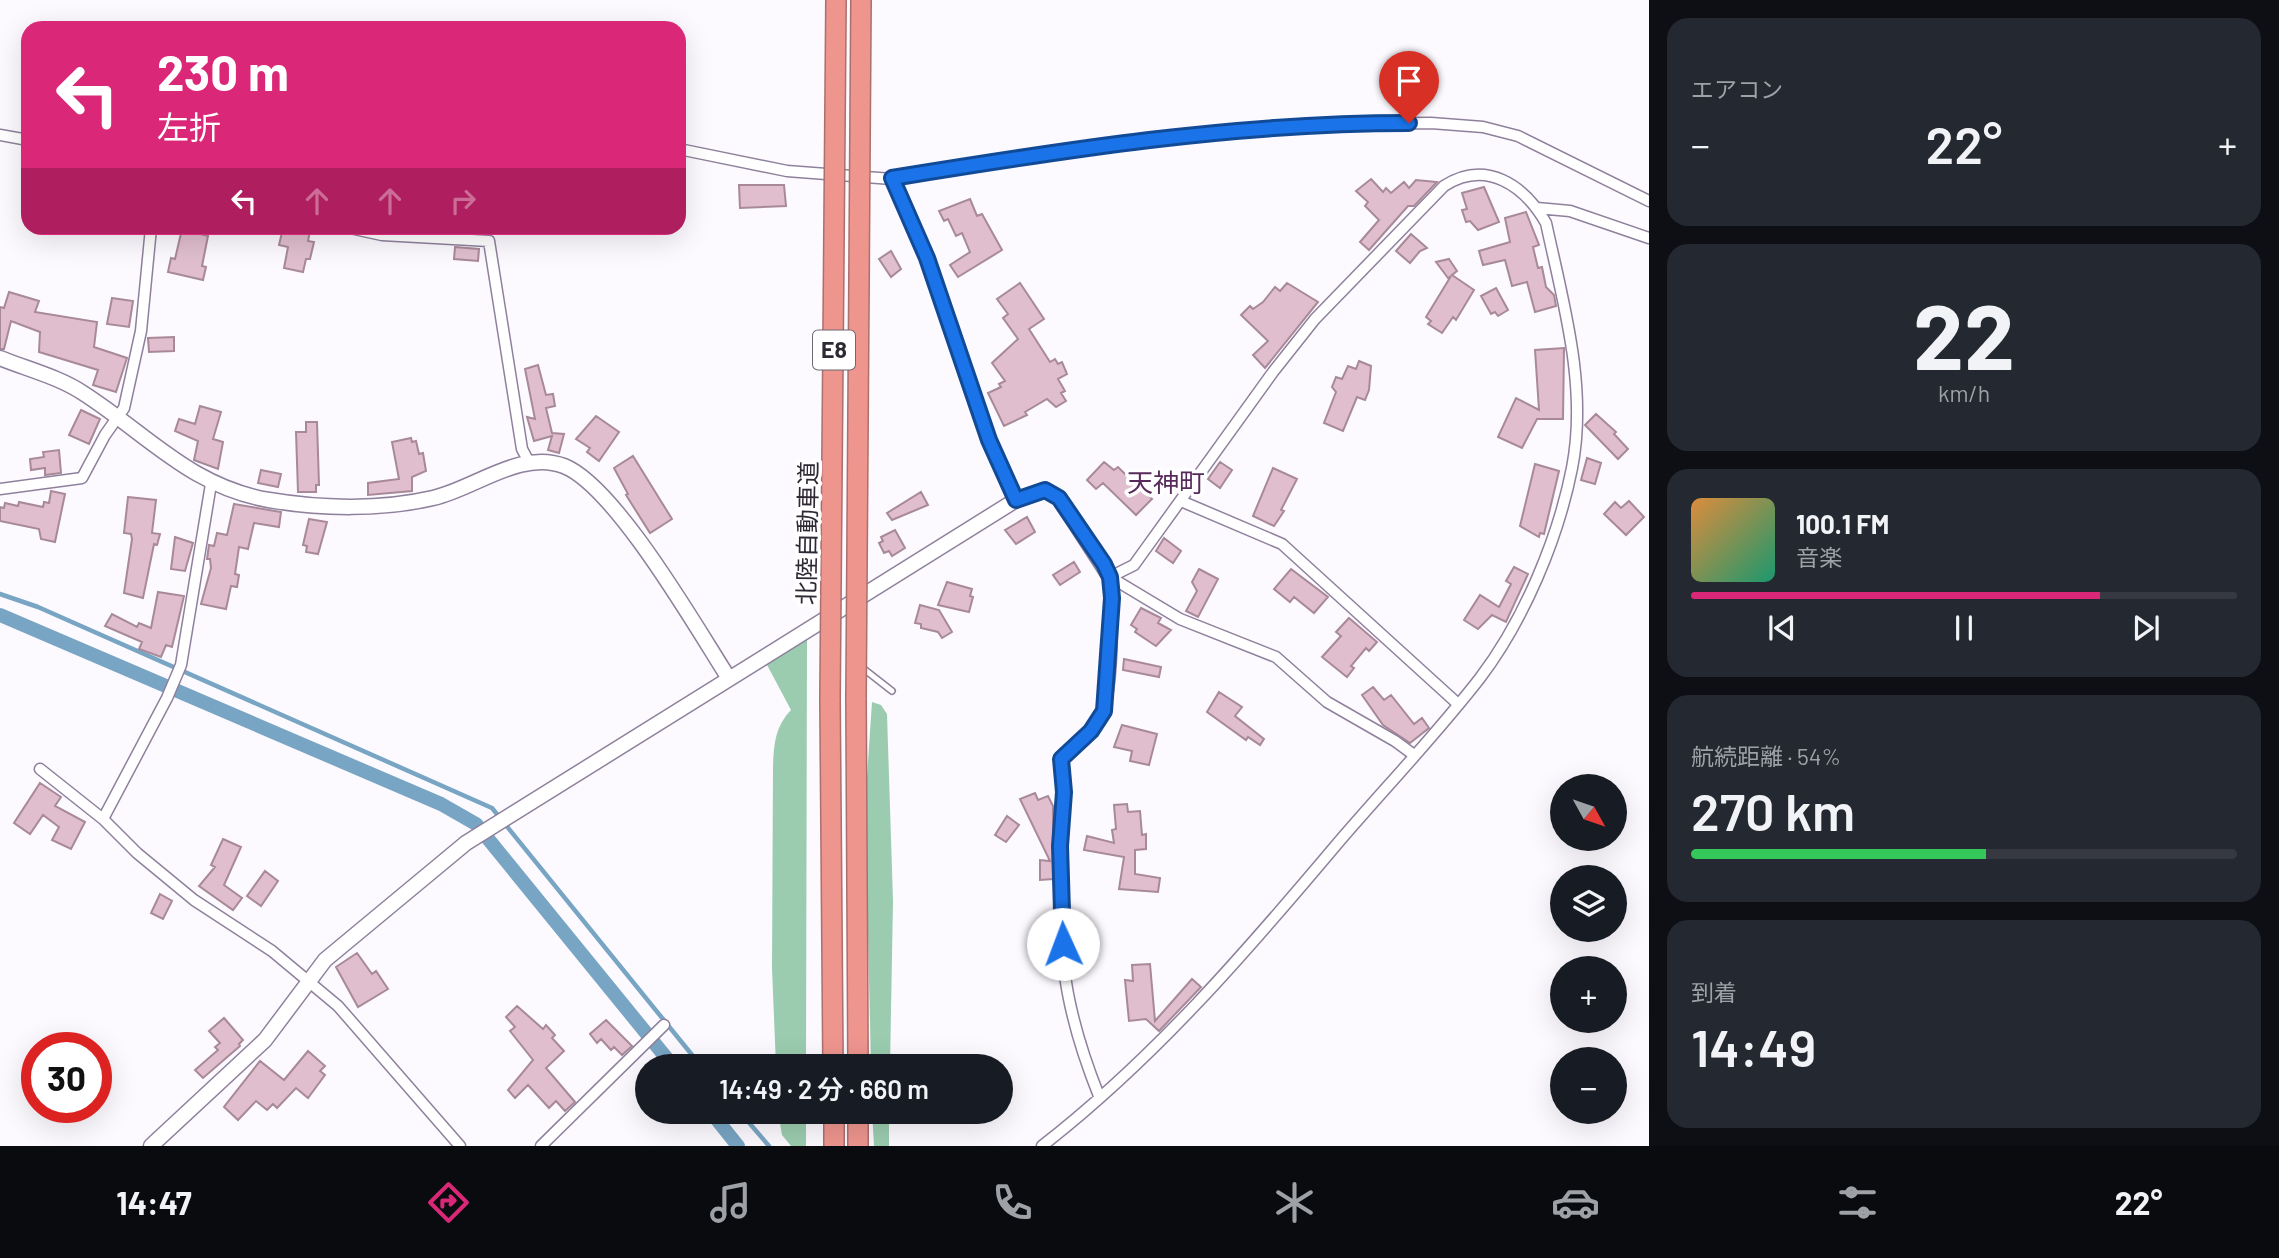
<!DOCTYPE html>
<html lang="ja">
<meta charset="utf-8">
<style>
:root{--surface:#171b24;--page:#242831;--text:#f1f3f6;--muted:#9ea1a6;--line:#363941;--accent:#db2777}
body{margin:0;font-family:Barlow,"Noto Sans JP",sans-serif;background:var(--page);color:var(--text);height:100vh;display:flex;flex-direction:column;font-size:26px;white-space:nowrap}
*{box-sizing:border-box;margin:0}
p{font-size:23px;color:var(--muted)}
.icon{flex:none;width:38px;height:38px;fill:none;stroke:currentColor;stroke-width:2;stroke-linecap:round;stroke-linejoin:round}
.map{position:relative;flex:1;overflow:hidden}
.panel{display:flex;flex-direction:column;gap:18px;padding:18px;background:#0d0f14;width:630px}
.panel>*{flex:none}
.guide{position:absolute;left:21px;top:21px;width:665px;height:214px;border-radius:21px;box-shadow:0 7px 28px #0002;background:#db2777;color:#fff;overflow:hidden}
.needle{width:46px;rotate:130deg}
.buttons{position:absolute;left:1550px;top:774px;display:grid;gap:14px}
.buttons a{display:grid;place-items:center;width:77px;height:77px;border-radius:50%;background:var(--surface);box-shadow:0 7px 28px #0002;font-size:35px}
.speed{position:absolute;left:21px;top:1032px;display:flex;gap:14px;font-size:35px;font-weight:700;text-align:center}
.speed>*{display:grid;place-content:center;width:91px;height:91px;border-radius:50%;background:var(--surface);box-shadow:0 7px 28px #0002;line-height:1}
.speed .limit{border:10px solid #d22;background:#fff;color:#111}
.pin{position:absolute;display:grid;place-items:center;width:60px;height:60px;color:#fff;margin:-72px -30px;border-radius:50% 50% 50% 0;rotate:-45deg;box-shadow:0 0 7px #0007}
.pin .icon{rotate:45deg}
.me{position:absolute;width:77px;margin:-38px;rotate:358deg;stroke-linejoin:round;filter:drop-shadow(0 0 5px #0008)}
.turn{display:flex;align-items:center;gap:24px;height:147px;padding:0 21px;font-size:32px}
.turn .icon{width:91px;height:91px;stroke-width:2.5}
.turn b{display:block;font-size:49px;line-height:60px}
.lanes{display:flex;align-items:center;height:66px;padding:0 21px;background:#0003;justify-content:center;gap:35px;direction:ltr}
.lanes .off{opacity:.35}
.big{font-size:52px;font-weight:600;line-height:1.1}
.panel .widget{flex:1;display:flex;flex-direction:column;justify-content:center;gap:10px;min-width:0;padding:0 24px;border-radius:21px;background:var(--page)}
.panel .dial{align-items:center;gap:0}
.dial b{font-size:91px;line-height:1}
.song{display:flex;align-items:center;gap:21px}
.cover{width:84px;height:84px;border-radius:10px;background:linear-gradient(135deg,hsl(30 70% 55%),hsl(160 70% 35%))}
.played{height:7px;border-radius:4px;background:linear-gradient(90deg,var(--accent) 75%,var(--line) 75%)}
.keys{display:flex;justify-content:space-around;direction:ltr}
.heat{display:flex;justify-content:space-between;align-items:center;font-size:38px;direction:ltr}
.charge{height:10px;border-radius:5px;background:linear-gradient(90deg,#34c759 54%,var(--line) 0)}
.trip{position:absolute;left:635px;top:1054px;width:378px;height:70px;border-radius:35px;background:var(--surface);box-shadow:0 7px 28px #0002;font-weight:600;line-height:70px;text-align:center}
.menu{display:flex;height:112px;justify-content:space-around;align-items:center;background:#090b0e;color:var(--muted)}
.menu .icon{width:49px;height:49px}
.menu .on{color:var(--accent)}
.menu b{font-size:32px;color:var(--text)}
main{display:flex;flex:1;min-height:0}
.map>svg:first-child{display:block}
.forest{fill:#9bccaf}
.lines{fill:none;stroke-linecap:round;stroke-linejoin:round}
.stream{stroke:#78a5c3;stroke-width:4.5}
.canal{stroke:#78a5c3;stroke-width:14}
.building{fill:#e0bece;stroke:#a88998;stroke-width:2}
.service-casing{stroke:#8f819c;stroke-width:8}
.minor-casing{stroke:#8f819c;stroke-width:13}
.tertiary-casing{stroke:#8f819c;stroke-width:17}
.motorway-casing{stroke:#ab6f6e;stroke-width:22}
.service{stroke:#fff;stroke-width:5}
.minor{stroke:#fff;stroke-width:10}
.tertiary{stroke:#fff;stroke-width:14}
.motorway{stroke:#ee958e;stroke-width:19}
.motorway-bridge-casing{stroke:#ab6f6e;stroke-width:22;stroke-linecap:butt}
.motorway-bridge{stroke:#ee958e;stroke-width:19}
.route-casing{stroke:#114b97;stroke-width:18}
.route{stroke:#1a73e8;stroke-width:12}
.labels{text-anchor:middle;stroke-width:7;stroke-linejoin:round;paint-order:stroke}
.shield{fill:#fff;stroke:#6d6971;stroke-width:2}
.shield-label{font-size:23px;font-weight:bold;fill:#2f2934}
.street-label{font-size:24px;fill:#2f2934;stroke:#fff}
.neighbourhood-label{font-size:26px;fill:#582a5c;stroke:#fff}
</style>
<main>
<div class="map">
<svg width="1649" height="1146" viewBox="0 0 1649 1146">
<rect width="100%" height="100%" fill="#fcf9ff"/>
<path class="forest" d="M807,638L806,1066H776L772,968L773,767C774,744 775,727 791,710L766,663Z
M872,702L881,705L887,714L893,901L890,1066H871L865,807Z
M778,1111H806V1146H791L782,1135Z
M872,1111H889V1146H874Z"/>
<g class="lines">
<path class="stream" d="M0,594L38,607L492,808L701,1066
M739,1111L769,1146"/>
<path class="canal" d="M0,615L441,804L476,824L673,1066
M710,1111L738,1146"/>
</g>
<path class="building" d="M1371,179L1383,192L1386,188L1391,193L1404,182L1409,188L1416,180L1437,182L1414,206H1408L1369,250L1360,242L1379,220L1365,206L1368,202L1356,191Z
M739,185H784L786,206L740,208Z
M1484,187L1499,222L1478,230L1470,221L1466,222L1462,210L1467,209L1462,193Z
M970,199L977,216L982,214L1002,250L958,277L950,265L970,252L962,233L956,236L948,219L944,221L939,211Z
M1526,212L1539,245L1533,247L1538,268L1542,267L1546,287L1554,295L1556,306L1535,312L1527,282L1512,286L1505,260L1483,265L1479,251L1510,242L1505,218Z
M283,228L310,231L308,241L314,242L310,259H306L303,272L284,268L288,247L279,245Z
M182,229L208,236L202,266L206,267L203,280L168,272L171,258L175,259Z
M1411,234L1427,248L1420,251L1410,263L1396,251Z
M455,247L479,249L478,261L454,259Z
M891,251L901,269L891,277L879,259Z
M1449,259L1457,271L1452,275L1474,290L1456,320L1453,317L1442,333L1428,324L1431,321L1426,317L1451,276L1448,278L1436,262Z
M1020,283L1044,319L1029,329L1050,362L1055,359L1058,364L1062,362L1067,374L1058,379L1065,391L1061,393L1066,401L1056,407L1047,399L1025,412L1027,415L1004,426L988,393L1001,387L999,384L1005,381L992,363L1018,339L1003,318L1008,314L997,299Z
M1287,283L1318,302L1265,368L1253,355L1268,341L1241,315L1250,306L1253,309L1263,302L1275,287L1280,291Z
M1496,288L1508,310L1498,316L1495,312L1491,314L1481,296Z
M9,292L39,301L35,312L97,322L94,347L127,358L116,392L93,385L98,370L39,352L40,332L11,321L4,349H0V307L4,308Z
M112,298L133,301L129,327L107,324Z
M174,337V351L149,352L148,338Z
M1564,348L1563,419H1537L1522,448L1498,437L1516,398L1539,410L1535,350Z
M1359,361L1371,366L1369,390L1365,400L1357,397L1343,431L1324,423L1336,392L1332,387L1336,377L1342,379L1348,366L1356,369Z
M538,365L546,395L553,394L555,406L546,408L552,433L564,434L559,453L548,450L552,436L534,441L527,417L535,419L525,369Z
M200,406L221,412L213,439L223,442L218,469L194,460L198,441L175,431L179,419L195,424Z
M81,410L100,419L89,444L69,435Z
M1596,414L1616,432L1614,434L1628,449L1618,459L1585,425Z
M596,416L619,432L599,461L587,452L590,448L576,439Z
M306,422H317L319,485H316V492H298L296,432H306Z
M411,438L412,442L416,441L419,454L423,453L426,471L412,477V491L368,495V483L399,479L392,442Z
M59,450L61,473L45,475V468L31,470L30,459L44,457L43,452Z
M633,456L672,519L650,533L626,495L628,494L614,468Z
M1587,458L1601,463L1595,484L1581,480Z
M1104,462L1114,470L1118,467L1129,478L1131,475L1152,499L1136,515L1103,483L1096,489L1087,480Z
M1220,462L1232,470L1220,488L1208,479Z
M1535,464L1559,471L1544,534L1540,533L1539,537L1520,526Z
M1273,468L1297,479L1281,510L1284,511L1274,526L1253,516Z
M261,470L281,474L278,487L258,483Z
M51,491L65,494L55,542L41,539L39,529L0,521V507L4,508L5,503L18,506L19,502L43,507L44,502L49,503Z
M921,492L928,505L892,520L887,513Z
M128,497L156,500L152,533L160,534L157,545L154,544L143,598L124,593L132,539L131,534L124,533Z
M1629,501L1644,517L1626,535L1604,514L1615,502L1621,508Z
M234,504L281,512L279,527L254,523L248,549L239,547L235,574L239,575L237,587L231,586L226,609L201,604L211,568L210,559H207L209,545L214,546L217,533L227,535Z
M1027,517L1035,532L1016,544L1005,530Z
M309,519L327,522L318,554L306,552L307,546L303,545Z
M895,530L905,548L892,556L889,551L884,553L879,543L883,541L881,537Z
M175,537L193,543L185,571L171,569Z
M1164,538L1181,551L1173,563L1156,551Z
M1074,562L1080,572L1060,585L1053,575Z
M1514,567L1528,574L1506,622L1492,615L1478,629L1464,620L1480,595L1499,607L1511,584L1506,581Z
M1199,569L1218,579L1198,617L1186,611L1197,591L1192,582Z
M1291,569L1328,597L1314,613L1294,597L1290,602L1274,589Z
M947,582L972,589L970,596L973,597L969,612L938,605Z
M158,592L184,596L172,647L166,645L161,657L139,649L142,642L105,626L112,614L137,627L139,623L151,628Z
M920,605L939,610L952,632L942,638L938,632L921,628V624L915,623Z
M1141,608L1161,618L1158,623L1171,630L1156,646L1135,632L1137,629L1131,625Z
M1349,618L1377,642L1369,651L1366,648L1351,666L1354,668L1347,677L1322,657L1341,636L1336,632Z
M1124,659L1161,667L1159,677L1123,670Z
M1373,687L1384,700L1391,695L1414,724L1422,718L1429,728L1410,743L1383,725L1362,695Z
M1219,692L1242,707L1235,716L1264,739L1260,745L1248,737L1246,740L1207,712Z
M1122,725L1157,734L1149,765L1130,761L1132,751L1114,747Z
M40,783L61,797L55,806L85,822L71,849L52,840L59,827L43,815L30,834L14,823Z
M1035,793L1038,800L1048,796L1053,806V879L1040,880V860L1050,861L1020,799Z
M1127,804L1128,812L1140,811L1142,835L1146,834V849L1135,850V874L1160,878L1158,892L1119,889L1124,857L1084,850L1087,836L1114,843L1112,830L1116,829L1114,805Z
M1007,816L1019,825L1006,842L995,835Z
M223,839L241,847L224,885L242,898L233,910L199,886L215,867L211,865Z
M265,871L278,881L261,906L247,896Z
M160,894L172,901L163,919L151,913Z
M357,953L372,974L376,971L388,989L358,1007L336,967Z
M1150,964L1155,1021L1192,979L1201,987L1159,1031L1146,1019L1129,1021L1125,980L1133,981L1132,965Z
M517,1006L543,1029L546,1025L555,1035L552,1038L564,1051L546,1068L575,1102L565,1111L556,1101L549,1108L528,1085L515,1098L508,1090L533,1060L510,1031L515,1027L506,1017Z
M224,1018L243,1040L239,1044L240,1046L203,1078L195,1070L218,1050L215,1047L220,1043L209,1031Z
M606,1020L632,1046L622,1055L614,1047L611,1050L601,1039L597,1043L590,1034Z
M308,1051L325,1066L320,1071L325,1075L308,1098L296,1088L277,1108L273,1104L267,1110L256,1101L238,1120L224,1107L260,1061L284,1080Z"/>
<g class="lines">
<defs>
<path id="service" d="M860,666L892,691"/>
<path id="minor" d="M0,135L28,140
M679,149L787,171L892,179L1068,149L1171,136L1307,124L1431,123L1483,127L1518,136L1649,201
M892,179L927,258L989,440L1016,500
M1537,208L1570,211L1649,238
M350,228L382,235L489,241L522,449L529,462
M211,484L181,665L167,698L103,819L137,853L194,900L272,951L338,1006L460,1146
M0,489L82,478L105,435L124,408L141,331L151,228
M1181,501L1282,544L1458,704
M1110,577L1180,619L1276,657L1327,702L1395,741L1414,755
M40,769L103,819
M1099,1096C1083,1056 1069,1011 1064,968C1055,898 1067,828 1061,759C1077,748 1098,729 1104,710C1113,678 1113,610 1110,577
M541,1146L664,1025
M1042,1146C1154,1059 1246,952 1337,844C1384,789 1435,736 1480,678C1524,620 1558,539 1572,468C1588,387 1563,302 1546,223C1524,185 1486,159 1444,186L1315,319L1273,372L1134,565L1110,577"/>
<path id="tertiary" d="M0,358C27,369 59,377 83,393C147,434 191,487 269,500C322,509 381,510 433,498C474,489 521,449 564,466C615,486 696,627 728,677
M151,1146L265,1040L325,960L466,843L1016,500L1045,490L1059,498L1110,577"/>
<path id="motorway" d="M856,698L858,1066
M830,699L833,1066
M834,1111V1146
M858,1111V1146"/>
</defs>
<use href="#service" class="service-casing"/>
<use href="#minor" class="minor-casing"/>
<use href="#tertiary" class="tertiary-casing"/>
<use href="#motorway" class="motorway-casing"/>
<use href="#service" class="service"/>
<use href="#minor" class="minor"/>
<use href="#tertiary" class="tertiary"/>
<use href="#motorway" class="motorway"/>
<defs>
<path id="motorway-bridge" d="M856,698L861,0
M830,699L836,0"/>
</defs>
<use href="#motorway-bridge" class="motorway-bridge-casing"/>
<use href="#motorway-bridge" class="motorway-bridge"/>
</g>
<g class="lines">
<defs>
<path id="route" d="M1063,944L1060,846L1064,792L1061,759L1091,731L1104,711L1112,598L1110,577L1104,564L1059,498L1045,490L1016,500L989,440L927,258L892,178C1064,150 1234,123 1409,123"/>
</defs>
<use href="#route" class="route-casing"/>
<use href="#route" class="route"/>
</g>
<g class="labels">
<rect class="shield" x="813" y="330.5" width="42" height="39" rx="5"/>
<g class="shield-label">
<text x="834" y="358">E8</text>
</g>
<g class="street-label">
<text transform="translate(808 533) rotate(-89)" y="8">北陸自動車道</text>
</g>
<g class="neighbourhood-label">
<text x="1166" y="492">天神町</text>
</g>
</g>
</svg>
<div class="buttons">
<a><svg class="needle" viewBox="-14 -14 28 28"><path d="M0-13l5 13h-10z" fill="#e53935"/><path d="M0 13l5-13h-10z" fill="#9ea1a6"/></svg></a>
<a><svg class="icon" aria-label="layers" viewBox="0 0 24 24"><path d="M12 4l9 5-9 5-9-5zM3 14l9 5 9-5"/></svg></a>
<a>+</a>
<a>−</a>
</div>
<div class="speed"><div class="limit">30</div></div>
<div class="pin" style="left:1409px;top:123px;background:#d93025"><svg class="icon" aria-label="arrive" viewBox="0 0 24 24"><path d="M6 21V4h12l-3 4 3 4H6"/></svg></div>
<svg class="me" style="left:1063px;top:944px" viewBox="-20 -20 40 40"><circle r="19" fill="#fff"/><path d="M0-13L10 11 0 6-10 11z" fill="#1a73e8"/></svg>
<div class="trip">14:49 · 2 分 · 660 m</div>
<div class="guide">
<div class="turn"><svg class="icon" aria-label="left" viewBox="0 0 24 24"><path d="M17 20v-9H6M10 6l-5 5 5 5"/></svg><div><b>230 m</b>左折</div></div>
<div class="lanes"><svg class="icon" aria-label="left" viewBox="0 0 24 24"><path d="M17 20v-9H6M10 6l-5 5 5 5"/></svg><svg class="icon off" aria-label="ahead" viewBox="0 0 24 24"><path d="M12 20V5M6 11l6-6 6 6"/></svg><svg class="icon off" aria-label="ahead" viewBox="0 0 24 24"><path d="M12 20V5M6 11l6-6 6 6"/></svg><svg class="icon off" aria-label="right" viewBox="0 0 24 24"><path d="M7 20v-9h11M14 6l5 5-5 5"/></svg></div>
</div>
</div>
<section class="panel">
<div class="widget"><p>エアコン</p>
<div class="heat"><a>−</a><b class="big">22°</b><a>+</a></div>
</div>
<div class="widget dial"><b>22</b><p>km/h</p></div>
<div class="widget">
<div class="song"><i class="cover"></i><div><b>100.1 FM</b><p>音楽</p></div></div>
<div class="played"></div>
<div class="keys"><svg class="icon" aria-label="previous" viewBox="0 0 24 24"><path d="M18 5L8 12l10 7zM5 5v14"/></svg><svg class="icon" aria-label="pause" viewBox="0 0 24 24"><path d="M8 5v14M16 5v14"/></svg><svg class="icon" aria-label="next" viewBox="0 0 24 24"><path d="M6 5l10 7-10 7zM19 5v14"/></svg></div>
</div>
<div class="widget"><p>航続距離 · 54%</p><b class="big">270 km</b><div class="charge"></div></div>
<div class="widget"><p>到着</p><b class="big">14:49</b></div>
</section>
</main>
<nav class="menu">
<b>14:47</b>
<svg class="icon on" aria-label="directions" viewBox="0 0 24 24"><path d="M12 3l9 9-9 9-9-9zM9 14v-3h6M13 9l2 2-2 2"/></svg>
<svg class="icon" aria-label="music" viewBox="0 0 24 24"><path d="M9 18V5l10-2v13"/><circle cx="6" cy="18" r="3"/><circle cx="16" cy="16" r="3"/></svg>
<svg class="icon" aria-label="phone" viewBox="0 0 24 24"><path d="M5 4h4l2 5-3 2q2 4 5 5l2-3 5 2v4C11 20 4 13 5 4z"/></svg>
<svg class="icon" aria-label="climate" viewBox="0 0 24 24"><path d="M12 3v18M4 7l16 10M4 17L20 7"/></svg>
<svg class="icon" aria-label="car" viewBox="0 0 24 24"><path d="M5 17H2v-5l4-1 3-4h7l3 4 3 1v5h-3M9 17h6M6 11h13"/><circle cx="7" cy="17" r="2"/><circle cx="17" cy="17" r="2"/></svg>
<svg class="icon" aria-label="filters" viewBox="0 0 24 24"><path d="M4 7h16M4 17h16"/><circle cx="9" cy="7" r="2"/><circle cx="15" cy="17" r="2"/></svg>
<b>22°</b>
</nav>
